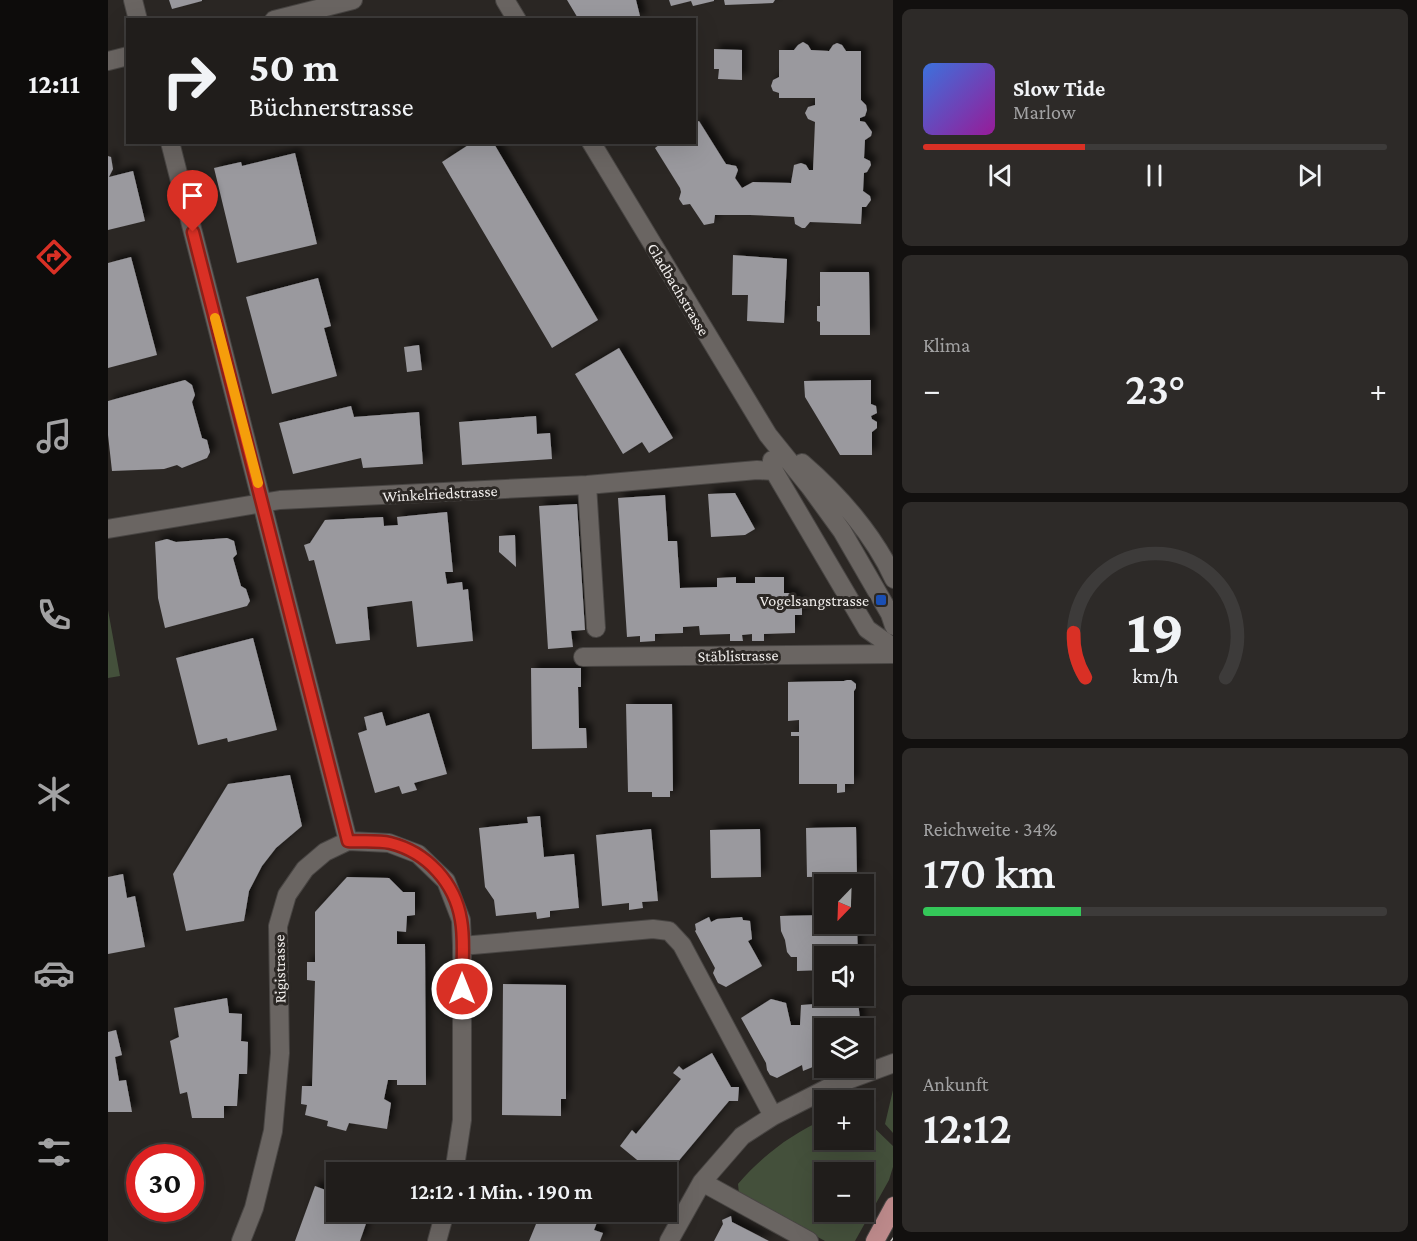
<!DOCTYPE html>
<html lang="de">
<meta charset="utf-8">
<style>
:root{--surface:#201d1b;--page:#2d2a28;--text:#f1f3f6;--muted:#a2a2a3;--line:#3d3b3a;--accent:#d93025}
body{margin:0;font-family:"Crimson Pro",serif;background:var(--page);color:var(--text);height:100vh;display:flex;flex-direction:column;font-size:22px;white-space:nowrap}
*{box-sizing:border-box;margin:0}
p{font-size:20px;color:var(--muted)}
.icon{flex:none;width:33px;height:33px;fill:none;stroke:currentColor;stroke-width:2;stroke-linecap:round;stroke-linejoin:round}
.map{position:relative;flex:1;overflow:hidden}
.details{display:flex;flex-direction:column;gap:9px;padding:9px;background:#12100f;width:524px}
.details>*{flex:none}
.top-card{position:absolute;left:18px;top:18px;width:570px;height:126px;border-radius:0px;box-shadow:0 6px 24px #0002,0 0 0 2px var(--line);background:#201d1b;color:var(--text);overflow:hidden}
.needle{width:39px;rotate:203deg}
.buttons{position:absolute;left:706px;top:874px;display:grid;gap:12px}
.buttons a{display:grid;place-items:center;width:60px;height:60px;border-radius:0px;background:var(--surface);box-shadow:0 6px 24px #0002,0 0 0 2px var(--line);font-size:30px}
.speed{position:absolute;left:18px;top:1144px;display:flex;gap:12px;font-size:30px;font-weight:700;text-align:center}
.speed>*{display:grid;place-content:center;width:78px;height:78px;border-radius:50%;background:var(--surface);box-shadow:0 6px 24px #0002,0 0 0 2px var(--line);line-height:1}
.speed .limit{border:9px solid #d22;background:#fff;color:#111}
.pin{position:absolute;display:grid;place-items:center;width:51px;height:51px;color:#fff;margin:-62px -26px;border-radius:50% 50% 50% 0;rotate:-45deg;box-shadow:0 0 6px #0007}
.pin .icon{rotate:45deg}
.me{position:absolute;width:66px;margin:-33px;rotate:0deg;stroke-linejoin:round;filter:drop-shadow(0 0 4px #0008)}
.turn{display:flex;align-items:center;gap:21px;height:126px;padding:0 24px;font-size:27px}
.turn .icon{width:78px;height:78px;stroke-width:2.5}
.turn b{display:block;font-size:42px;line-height:51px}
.big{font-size:45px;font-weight:600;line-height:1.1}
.details .tile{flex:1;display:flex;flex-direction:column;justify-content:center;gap:9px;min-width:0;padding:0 21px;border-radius:9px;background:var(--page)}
.details .dial{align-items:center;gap:0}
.dial svg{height:156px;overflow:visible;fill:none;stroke:var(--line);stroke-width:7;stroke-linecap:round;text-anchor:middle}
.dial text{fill:var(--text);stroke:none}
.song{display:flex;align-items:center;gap:18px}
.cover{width:72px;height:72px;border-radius:9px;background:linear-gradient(135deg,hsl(220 70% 55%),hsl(300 70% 35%))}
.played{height:6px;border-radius:3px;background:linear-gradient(90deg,var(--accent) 35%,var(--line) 35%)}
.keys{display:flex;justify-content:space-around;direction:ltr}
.heat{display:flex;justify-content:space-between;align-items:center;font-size:33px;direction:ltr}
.charge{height:9px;border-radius:4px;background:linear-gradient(90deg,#34c759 34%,var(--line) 0)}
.trip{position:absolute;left:218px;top:1162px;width:351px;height:60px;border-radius:0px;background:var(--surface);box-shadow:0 6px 24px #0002,0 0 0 2px var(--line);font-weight:600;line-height:60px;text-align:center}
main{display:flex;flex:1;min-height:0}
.menu{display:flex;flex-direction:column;width:108px;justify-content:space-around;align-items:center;background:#0d0c0b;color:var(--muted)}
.menu .icon{width:42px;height:42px}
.menu .selected{color:var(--accent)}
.menu b{font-size:27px;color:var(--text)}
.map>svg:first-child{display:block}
.green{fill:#44503b;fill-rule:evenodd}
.building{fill:#9a999e;filter:url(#shadow)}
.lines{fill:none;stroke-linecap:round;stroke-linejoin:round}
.minor-casing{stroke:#484543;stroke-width:20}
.major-casing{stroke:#484543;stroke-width:20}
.minor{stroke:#6a6562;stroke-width:18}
.major{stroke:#bd8a8b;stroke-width:18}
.tram{stroke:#c6c3c1;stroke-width:1.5}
.route-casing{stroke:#8d1f18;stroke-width:15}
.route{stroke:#d93025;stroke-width:10}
.slow{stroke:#f59e0b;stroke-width:10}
.transit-dot{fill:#1a4fb4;stroke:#2b2724;stroke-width:2}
.labels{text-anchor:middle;stroke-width:6;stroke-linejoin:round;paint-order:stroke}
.street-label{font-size:16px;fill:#f1eeec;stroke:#2b2724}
.poi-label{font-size:16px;fill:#f1eeec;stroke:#2b2724;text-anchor:end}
</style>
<main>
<nav class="menu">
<b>12:11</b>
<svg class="icon selected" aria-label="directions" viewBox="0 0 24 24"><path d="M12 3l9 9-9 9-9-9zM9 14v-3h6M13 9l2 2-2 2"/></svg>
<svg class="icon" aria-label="music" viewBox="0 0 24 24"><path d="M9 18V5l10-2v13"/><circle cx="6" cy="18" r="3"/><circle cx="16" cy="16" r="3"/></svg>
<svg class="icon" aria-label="phone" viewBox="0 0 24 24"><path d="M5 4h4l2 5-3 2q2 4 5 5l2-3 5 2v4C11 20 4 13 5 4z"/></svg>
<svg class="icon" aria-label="climate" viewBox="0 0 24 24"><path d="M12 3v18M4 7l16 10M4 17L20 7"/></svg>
<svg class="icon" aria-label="car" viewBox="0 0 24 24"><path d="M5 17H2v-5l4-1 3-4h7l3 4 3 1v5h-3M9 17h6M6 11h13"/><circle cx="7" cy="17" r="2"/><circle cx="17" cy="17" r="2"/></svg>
<svg class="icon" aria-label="filters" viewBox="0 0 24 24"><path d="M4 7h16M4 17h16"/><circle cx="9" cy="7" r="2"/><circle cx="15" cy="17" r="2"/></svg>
</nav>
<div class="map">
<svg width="786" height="1241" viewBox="0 0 786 1241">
<defs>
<filter id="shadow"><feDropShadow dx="5.5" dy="-5.5" stdDeviation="3" flood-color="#0009"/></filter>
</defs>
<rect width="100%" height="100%" fill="#2b2724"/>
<path class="green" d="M0,610L12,676L0,678Z
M785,1090V1133L777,1124Z
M756,1118L785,1146V1167L781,1180L747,1241H717L631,1194L630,1184C654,1156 683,1134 717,1119V1140H756ZM717,1173H756V1212H717Z"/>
<path class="building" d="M61,0H94V1L64,9Z
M459,0H528L533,20H471Z
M561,0H606V1L585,6L583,1L563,6Z
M616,0H667L665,3L617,5Z
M695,42L700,45L703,50L721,51L725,45L729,43L734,45L738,51H753V100L758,105L759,110L757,116L752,118V121L757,122L764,132L763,136L757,140L756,158L762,161L763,165L759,172L756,173L755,191L762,196L763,200L758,207H754L753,224L702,222L697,228H694L687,224L686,217L642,215H607L606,223L596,225L582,204L575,205L571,199L573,192L572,188L547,148L555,142H586V123L591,121L616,161L618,164L628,166L630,170L627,178L634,188L645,182L683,183L686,165L693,163L698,165L701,170H705L707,122L700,119L697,113L700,107L707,105V98H671V93L665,91L663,86L665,80L671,77V50H686L690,45Z
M606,49L634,50V80L610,79L611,69H606Z
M365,142H385L490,320L444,348L334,162Z
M187,153L209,244L129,263L106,168L133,162L134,166Z
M0,156L3,157L5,169L1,177L25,171L37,221L0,230Z
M625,255L679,259L676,323L639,321L640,295H624Z
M23,257L49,355L0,368V263Z
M712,272H761L762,335H712V322L709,321V306H712Z
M210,278L223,326L216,328L229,376L164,394L138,297Z
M311,345L314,370L299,372L296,347Z
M511,348L565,438L541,453L534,442L515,454L467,374Z
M77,380L84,385L87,395L84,402L94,438L99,440L102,452L99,458L74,468L69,465L56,469L4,471L0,435V401Z
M763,380V404L768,406L769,413L763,416L764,419L769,422V428L764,432V455H732L697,397L696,381Z
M243,406L246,417L311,412L315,464L255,468L253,458L185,474L171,423Z
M428,416L429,434L442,433L444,459L354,465L351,422Z
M627,493L647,529L637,535L603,537L600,494Z
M557,495L560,541H569L572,588L609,587V578L628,577V583H647V577H676V593H686V601H694V615H687V633L656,634V641H644V634L634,635L635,641H622V634L592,635L591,626L575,627V633L547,634V641L532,642V636L519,637L510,498Z
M469,504L477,630L463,631L465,647L440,649L431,506Z
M339,512L345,572H337L339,584L354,582L355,590L360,589L365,641L309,647L304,601L259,607L262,640L228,644L206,560L201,561L196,545L202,543L217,520L275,517L276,526L290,525L289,517Z
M407,535L408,567L391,552V536Z
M119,538L126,541L129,554L125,558L133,586L138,589L142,601L139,606L57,628L50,598L47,542L59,539L68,542Z
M145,638L169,730L120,742L119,738L90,745L68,658Z
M423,668H473V687H470L471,728H478L479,748L424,749Z
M739,680H743L748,684V688L746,691V784H737V792L729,793V784H691V736H683V732H691V720L680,721V682L736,681Z
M518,704H564L565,791H562V797H544V792H520Z
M274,712L278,726L321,713L339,774L306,783L309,790L294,794L291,786L267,793L250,733L259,730L256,717Z
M182,775L194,826L168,848L154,866L141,891L136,921L78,931L65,874L120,784Z
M432,816L436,857L466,854L471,908L442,911V917L429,919L428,912L388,916L386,900L377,887L371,828L420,823L419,817Z
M748,827L749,876L699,877L698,828Z
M543,829L550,901L534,902L535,908L521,910V903L494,906L488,835Z
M652,829L653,877L603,878L602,830Z
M15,874L19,898L27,896L37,947L0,954V877Z
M239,877L281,878L295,892H307V915L299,916L298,932L289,931V944H317L318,1085H289V1080H280L276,1099L283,1103L279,1129L241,1123L238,1131L219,1126L220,1121L197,1115L199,1105L193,1104L194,1086H204L207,981L199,980V962H207V912Z
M717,915V924H749L750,957H717V970L689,971V957H683L679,952L677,940L673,931L672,916Z
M601,917L603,922L609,919L634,917L635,920L642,921L644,939L640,941L654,966L618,987L610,983L605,973L607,968L587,931L588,930L587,924Z
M395,984L458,985V1099H453V1116L394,1115Z
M119,998L121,1013L134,1014L133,1041L140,1042L139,1074H131L129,1106H116V1118H84L79,1092L72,1094L62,1041L71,1037L66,1008Z
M663,999L678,1003L683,1025H692L693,1005L750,1001L753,1029H717V1056L714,1057L717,1062L695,1071L694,1065L669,1078L662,1075L659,1070L658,1063L633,1018Z
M8,1030L14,1055L7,1057L11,1081L18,1080L24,1112H0V1032Z
M604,1053L623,1087H631L630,1101H621L558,1176V1173H545L512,1146L524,1130L528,1134L573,1079L565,1073L571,1066L575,1070Z
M207,1186L228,1194V1212H262L252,1241H187Z
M433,1212H493L486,1230L495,1233L492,1241H421Z
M623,1216L624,1222L661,1241H606L615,1224L614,1220Z"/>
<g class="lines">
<defs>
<path id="minor" d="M25,0L30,20
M397,0L409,20
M166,20L245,0
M0,61L20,56
M62,142L240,841
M483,142L660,435L702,487L734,531L782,614L786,626
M664,460L666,471L759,629L786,648
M694,463C730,494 766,535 786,579
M479,485L488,628
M0,529L172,500L479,485L649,470L666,471
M475,657L786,654
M354,946L545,929L561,931L574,945L665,1116
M594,1182L701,1241
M133,1241L146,1208L165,1131L172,1053L170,926L179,895L197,869L217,852L240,841L281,843L310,854L338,881L353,920L354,946V1120L346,1173
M329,1241L337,1212
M561,1241L594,1182L634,1136L665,1116L726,1085L786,1063"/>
<path id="major" d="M767,1241L786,1206"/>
</defs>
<use href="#minor" class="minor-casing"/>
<use href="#major" class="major-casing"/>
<use href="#minor" class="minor"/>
<use href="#major" class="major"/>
<path class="tram" d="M783,1241L786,1237"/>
</g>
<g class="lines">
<defs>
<path id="route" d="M85,232L240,841C253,842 269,840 282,843C319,852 347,883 353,920C357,942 354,967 354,989"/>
</defs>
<use href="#route" class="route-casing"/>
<use href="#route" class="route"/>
<path class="slow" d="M107,318L150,483"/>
</g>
<rect class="transit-dot" x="767" y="594" width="12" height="12" rx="3"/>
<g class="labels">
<g class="street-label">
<text transform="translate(571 289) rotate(59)" y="6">Gladbachstrasse</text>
<text transform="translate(332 493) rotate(-3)" y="6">Winkelriedstrasse</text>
<text transform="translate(630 655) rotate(-1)" y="6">Stäblistrasse</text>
<text transform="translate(171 969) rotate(-91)" y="6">Rigistrasse</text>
</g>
<g class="poi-label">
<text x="761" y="606">Vogelsangstrasse</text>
</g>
</g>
</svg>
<div class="buttons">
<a><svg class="needle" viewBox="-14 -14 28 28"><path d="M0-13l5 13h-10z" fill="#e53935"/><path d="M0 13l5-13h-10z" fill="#a2a2a3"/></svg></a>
<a><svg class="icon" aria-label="sound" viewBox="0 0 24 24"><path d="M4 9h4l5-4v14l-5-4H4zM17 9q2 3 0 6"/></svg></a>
<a><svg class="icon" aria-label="layers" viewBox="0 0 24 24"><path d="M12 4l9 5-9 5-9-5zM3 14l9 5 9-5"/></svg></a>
<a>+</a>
<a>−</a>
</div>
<div class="speed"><div class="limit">30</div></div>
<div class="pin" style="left:85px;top:232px;background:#d93025"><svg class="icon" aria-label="arrive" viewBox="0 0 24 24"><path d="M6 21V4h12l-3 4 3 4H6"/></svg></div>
<svg class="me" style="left:354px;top:989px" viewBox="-20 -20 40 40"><circle r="17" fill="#d93025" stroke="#fff" stroke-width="3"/><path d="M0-11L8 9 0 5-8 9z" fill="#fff"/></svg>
<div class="trip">12:12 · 1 Min. · 190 m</div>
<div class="top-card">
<div class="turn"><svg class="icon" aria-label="right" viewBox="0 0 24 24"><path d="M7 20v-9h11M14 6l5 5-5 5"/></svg><div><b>50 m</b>Büchnerstrasse</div></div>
</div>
</div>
<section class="details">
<div class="tile">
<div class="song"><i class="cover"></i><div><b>Slow Tide</b><p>Marlow</p></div></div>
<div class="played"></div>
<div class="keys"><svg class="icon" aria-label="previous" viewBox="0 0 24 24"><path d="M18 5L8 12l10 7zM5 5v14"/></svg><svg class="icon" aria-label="pause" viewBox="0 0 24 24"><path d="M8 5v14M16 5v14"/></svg><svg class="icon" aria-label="next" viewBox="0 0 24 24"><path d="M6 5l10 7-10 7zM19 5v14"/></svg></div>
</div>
<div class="tile"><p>Klima</p>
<div class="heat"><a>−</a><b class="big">23°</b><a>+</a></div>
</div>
<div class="tile dial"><svg viewBox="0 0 100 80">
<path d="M14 69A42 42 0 1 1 86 69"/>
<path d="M14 69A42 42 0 0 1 8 46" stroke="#d93025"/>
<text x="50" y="56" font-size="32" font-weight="700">19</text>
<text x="50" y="72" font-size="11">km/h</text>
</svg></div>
<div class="tile"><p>Reichweite · 34%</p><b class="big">170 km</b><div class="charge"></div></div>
<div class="tile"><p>Ankunft</p><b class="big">12:12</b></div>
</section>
</main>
